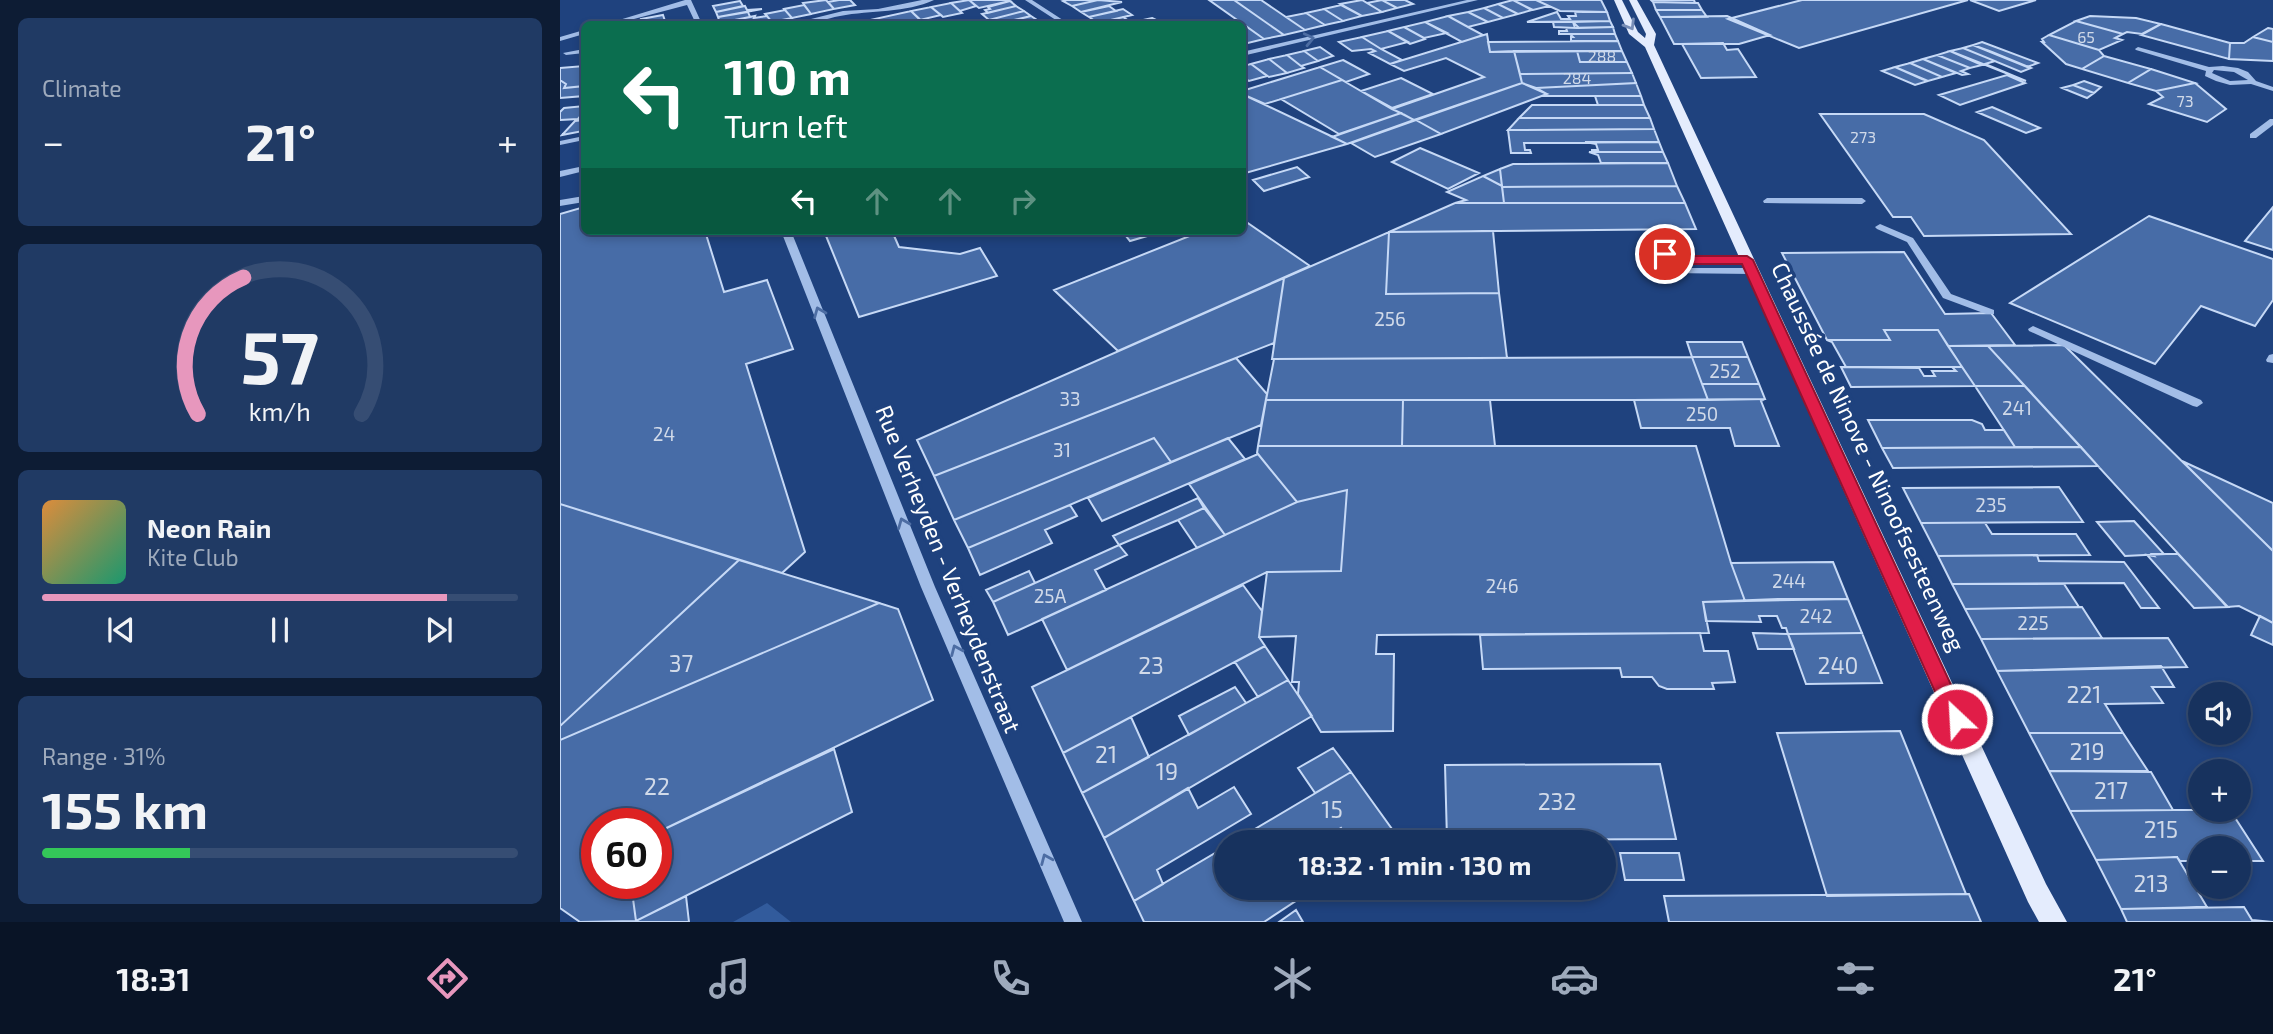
<!DOCTYPE html>
<meta charset="utf-8">
<style>
:root{--surface:#17325e;--page:#203a64;--text:#f1f3f6;--muted:#9eaabc;--line:#364d73;--accent:#e797bd}
body{margin:0;font-family:"Exo 2",sans-serif;background:var(--page);color:var(--text);height:100vh;display:flex;flex-direction:column;font-size:26px;white-space:nowrap}
*{box-sizing:border-box;margin:0}
p{font-size:23px;color:var(--muted)}
.icon{flex:none;width:38px;height:38px;fill:none;stroke:currentColor;stroke-width:2;stroke-linecap:round;stroke-linejoin:round}
.map{position:relative;flex:1;overflow:hidden}
.drawer{display:flex;flex-direction:column;gap:18px;padding:18px;background:#0d1c34;width:560px}
.drawer>*{flex:none}
.top-card{position:absolute;left:21px;top:21px;width:665px;height:214px;border-radius:10px;box-shadow:0 4px 10px #0003,0 0 0 2px var(--line);background:#0b6e4f;color:#fff;overflow:hidden}
.buttons{position:absolute;left:1628px;top:682px;display:grid;gap:14px}
.buttons a{display:grid;place-items:center;width:63px;height:63px;border-radius:50%;background:var(--surface);box-shadow:0 4px 10px #0003,0 0 0 2px var(--line);font-size:35px}
.speed{position:absolute;left:21px;top:808px;display:flex;gap:14px;font-size:35px;font-weight:700;text-align:center}
.speed>*{display:grid;place-content:center;width:91px;height:91px;border-radius:50%;background:var(--surface);box-shadow:0 4px 10px #0003,0 0 0 2px var(--line);line-height:1}
.speed .limit{border:10px solid #d22;background:#fff;color:#111}
.pin{position:absolute;display:grid;place-items:center;width:60px;height:60px;color:#fff;margin:-30px;border:4px solid #fff;border-radius:50%;box-shadow:0 2px 7px #0007}
.me{position:absolute;width:77px;margin:-38px;rotate:335deg;stroke-linejoin:round;filter:drop-shadow(0 0 5px #0008)}
.turn{display:flex;align-items:center;gap:24px;height:147px;padding:0 28px;font-size:32px}
.turn .icon{width:91px;height:91px;stroke-width:2.5}
.turn b{display:block;font-size:49px;line-height:60px}
.lanes{display:flex;align-items:center;height:66px;padding:0 28px;background:#0003;justify-content:center;gap:35px;direction:ltr}
.lanes .off{opacity:.35}
.big{font-size:52px;font-weight:700;line-height:1.1}
.drawer .card{flex:1;display:flex;flex-direction:column;justify-content:center;gap:10px;min-width:0;padding:0 24px;border-radius:10px;background:var(--page)}
.drawer .dial{align-items:center;gap:0}
.dial svg{height:182px;overflow:visible;fill:none;stroke:var(--line);stroke-width:7;stroke-linecap:round;text-anchor:middle}
.dial text{fill:var(--text);stroke:none}
.song{display:flex;align-items:center;gap:21px}
.cover{width:84px;height:84px;border-radius:10px;background:linear-gradient(135deg,hsl(30 70% 55%),hsl(160 70% 35%))}
.played{height:7px;border-radius:4px;background:linear-gradient(90deg,var(--accent) 85%,var(--line) 85%)}
.keys{display:flex;justify-content:space-around;direction:ltr}
.heat{display:flex;justify-content:space-between;align-items:center;font-size:38px;direction:ltr}
.charge{height:10px;border-radius:5px;background:linear-gradient(90deg,#34c759 31%,var(--line) 0)}
.trip{position:absolute;left:654px;top:830px;width:402px;height:70px;border-radius:35px;background:var(--surface);box-shadow:0 4px 10px #0003,0 0 0 2px var(--line);font-weight:700;line-height:70px;text-align:center}
.tabs{display:flex;height:112px;justify-content:space-around;align-items:center;background:#091426;color:var(--muted)}
.tabs .icon{width:49px;height:49px}
.tabs .on{color:var(--accent)}
.tabs b{font-size:32px;color:var(--text)}
main{display:flex;flex:1;min-height:0}
.map>svg:first-child{display:block}
.green{fill:#325b9c}
.building{fill:#476ca7;stroke:#c6d9f6;stroke-width:2}
.lines{fill:none;stroke-linecap:round;stroke-linejoin:round}
.minor{fill:#a2bde7;fill-rule:evenodd}
.major{fill:#e4ecfd;fill-rule:evenodd}
.oneway{stroke:#788eb7}
.oneway2{stroke:#4d6da3}
.route{fill:#e11d48;stroke:#92132f;stroke-width:2}
.labels{text-anchor:middle;stroke-width:7;stroke-linejoin:round;paint-order:stroke}
.far-number-label{font-size:16px;fill:#d1dae9}
.number-label{font-size:19px;fill:#d1dae9}
.street-label{font-size:23px;fill:#fff;stroke:#1f427e}
.near-number-label{font-size:23px;fill:#d1dae9}
</style>
<main>
<section class="drawer">
<div class="card"><p>Climate</p>
<div class="heat"><a>−</a><b class="big">21°</b><a>+</a></div>
</div>
<div class="card dial"><svg viewBox="0 0 100 80">
<path d="M14 69A42 42 0 1 1 86 69"/>
<path d="M14 69A42 42 0 0 1 34 9" stroke="#e797bd"/>
<text x="50" y="56" font-size="32" font-weight="700">57</text>
<text x="50" y="72" font-size="11">km/h</text>
</svg></div>
<div class="card">
<div class="song"><i class="cover"></i><div><b>Neon Rain</b><p>Kite Club</p></div></div>
<div class="played"></div>
<div class="keys"><svg class="icon" aria-label="previous" viewBox="0 0 24 24"><path d="M18 5L8 12l10 7zM5 5v14"/></svg><svg class="icon" aria-label="pause" viewBox="0 0 24 24"><path d="M8 5v14M16 5v14"/></svg><svg class="icon" aria-label="next" viewBox="0 0 24 24"><path d="M6 5l10 7-10 7zM19 5v14"/></svg></div>
</div>
<div class="card"><p>Range · 31%</p><b class="big">155 km</b><div class="charge"></div></div>
</section>
<div class="map">
<svg width="1713" height="922" viewBox="0 0 1713 922">
<rect width="100%" height="100%" fill="#1f427e"/>
<path class="green" d="M207,903L231,922H173Z"/>
<path class="building" d="M266,0L274,9L251,14L243,3Z
M279,0H290L295,5L274,9L268,2Z
M409,0H448L450,1L419,8Z
M409,0L416,6L400,11L391,3Z
M507,0H538L512,6L503,1Z
M538,0L562,2L521,12L512,6Z
M649,0H674L724,35L704,39Z
M674,0H701L745,30L724,35Z
M802,0L822,12L802,16L780,4Z
M822,0L837,8L822,12L807,3Z
M822,0H845L853,4L837,8Z
M953,0L972,10L958,14L938,4Z
M953,0H976L989,6L973,10Z
M976,0H1041L1047,12L1000,11Z
M1091,0H1134L1135,3L1093,2Z
M1242,0H1408L1239,48L1168,19Z
M1410,0H1476L1439,11Z
M180,1L183,6L156,12L153,6Z
M450,1L456,6L428,13L425,10L430,9L428,7Z
M1093,2L1138,3L1142,10H1096Z
M391,3L402,13L383,17L371,7Z
M938,4L958,14L943,18L924,8Z
M244,5L251,14L232,18L224,9Z
M781,5L802,16L783,21L764,9Z
M185,6L187,10L202,9L158,17L156,12Z
M456,6L464,11L429,20L422,14Z
M549,6L556,11L529,17L521,12Z
M371,7L381,15L360,20L351,11Z
M924,8L943,18L928,22L908,12Z
M563,9L572,15L538,23L529,17Z
M764,9L783,21L765,25L746,13Z
M225,10L232,18L212,22L205,14Z
M1096,10H1142L1147,17H1100Z
M351,11L365,24H314L310,20Z
M464,11L471,16L438,24L429,20Z
M188,12L190,17L160,23L158,17Z
M908,12L928,22L908,27L888,16Z
M997,12L1001,19H1010L1008,16H1016L1015,12H1047L1050,21L967,22Z
M746,13L765,25L745,30L726,17Z
M103,15L106,24H68L82,22L81,19Z
M195,16L194,18L207,16L212,22L200,24L160,23Z
M471,16L480,22L438,24Z
M888,16L908,27L923,35L902,42L865,22Z
M1167,16L1210,35L1179,44H1114L1100,17Z
M1530,16L1576,18L1601,24L1582,34L1567,32L1563,34L1516,21Z
M563,17L572,23H538Z
M592,18L598,21L589,23L592,24H565Z
M1050,21L1053,27L1019,28L1013,22Z
M1516,21L1563,34L1555,38L1562,40L1539,50L1489,35Z
M865,22L887,33L864,38L844,27Z
M993,22H1013L1015,28L994,27Z
M680,24H683L704,39L688,43L682,39V24Z
M1601,24L1670,43L1669,59L1581,35Z
M844,27L864,38L865,39L850,44L828,31Z
M1053,27L1055,34H999V31H1007L1006,28Z
M1708,28L1713,29V42L1693,37Z
M828,31L848,42L821,49L802,37Z
M927,34L930,52L954,51L962,83L854,120L832,109L924,77L886,58L844,71L830,64Z
M1010,34H1055L1058,41H1011V37H1013Z
M1489,35L1539,50L1544,56L1522,69L1506,64L1482,42H1484L1482,39Z
M802,37L821,49L842,60L830,64L809,53L815,51L811,49L792,51L779,42Z
M1693,37L1713,42V61L1669,59L1670,43H1684Z
M1058,41L1062,51L930,52L928,42Z
M1422,42L1478,63L1467,67L1413,45Z
M1163,43L1167,50L1178,49L1196,77L1141,78L1122,44Z
M1413,45L1432,52L1471,68L1461,72L1403,48Z
M760,47L773,56L758,61L744,51Z
M1403,48L1435,61L1425,64L1466,81L1390,51Z
M744,51L758,61L741,66L727,55Z
M954,51H1017L1020,62H1067L1072,73L960,74Z
M1017,51H1062L1067,62H1020Z
M1390,51L1422,65L1410,68L1377,55Z
M727,55L741,66L744,68L727,73L709,59Z
M1377,55L1410,68L1401,71L1408,74L1402,75L1363,59Z
M1544,56L1591,69L1568,83L1522,69Z
M709,59L727,73L709,77L691,64Z
M1363,59L1396,73L1382,77L1350,63Z
M783,60L809,74L786,82L760,67Z
M1350,63L1382,77L1368,81L1335,67Z
M691,64L707,76L689,81L682,76V66Z
M24,66V86L4,88L6,84L0,80V68Z
M760,67L782,80L705,104L682,94V91Z
M1335,67L1362,79L1368,81L1355,85L1322,71Z
M1591,69L1635,83L1596,91L1568,83Z
M1072,73L1076,83L976,88L962,83L960,74Z
M1447,75L1465,83L1400,105L1379,95Z
M841,78L873,94L832,108L801,91Z
M0,80L6,84L4,88L24,86V96L0,98Z
M782,80L832,109L841,113L779,134L721,99Z
M1524,81L1541,87L1534,93L1513,85Z
M962,83L987,94L881,134L856,120Z
M1076,83L1081,96H984L987,94L976,88Z
M1635,83L1666,109L1647,122L1589,104L1603,97L1596,91Z
M1513,85L1534,93L1527,98L1502,88Z
M682,94L773,137L787,144L682,174Z
M1035,96H1081L1084,105H1038Z
M972,105H1084L1090,118H959Z
M24,106V112L18,119L0,120V112L4,108Z
M1432,107L1480,128L1466,133L1417,112Z
M841,113L854,120L787,144L772,137Z
M1260,114H1364L1424,140L1511,234L1364,236L1351,217H1333Z
M959,118H1090L1094,129L948,130Z
M24,120L23,131L2,135L15,121Z
M856,120L881,134L815,157L791,143Z
M1094,129L1099,142L964,143L965,150H970L971,153H951L948,130Z
M1025,142H1099L1103,152H1032V150H1038L1036,144Z
M860,148L919,173L888,189L832,162Z
M1029,152H1103L1108,163H1041L1038,155Z
M1108,163L1117,186L942,187L940,169L953,164Z
M737,167L749,177L704,191L693,180Z
M940,169L942,186L923,176Z
M923,176L942,186L944,203H895L906,200L887,192Z
M1117,186L1125,203H944L942,187Z
M895,203H1125L1136,229L829,232Z
M24,207V231H145L164,292L207,280L233,349L186,364L245,552L222,573L0,504V214Z
M1713,207V250L1685,241Z
M1589,216L1713,259V300L1695,326L1641,306L1595,364L1450,303Z
M682,219L750,266L558,351L494,290L642,231H682Z
M264,231H332L339,247L400,254L420,248L437,276L299,317Z
M562,231H600L601,232L570,241Z
M933,231L939,293L826,294L829,232Z
M829,232L826,294L939,293L947,358L712,359L724,278Z
M1344,252L1385,314L1431,313L1455,345L1388,346L1378,330H1324L1330,340H1267L1222,253Z
M724,278L714,343L374,476L357,440Z
M1324,330H1378L1402,367H1286L1272,342L1267,340H1330Z
M1127,342H1182L1188,357H1132Z
M1504,345L1713,551V623L1679,606L1667,607L1428,346Z
M1388,346H1428L1465,386H1415Z
M1132,357H1188L1199,384H1142Z
M1132,357L1148,400H706L714,359Z
M676,358L707,394L701,425L611,462L594,438L394,520L374,476Z
M1281,367L1359,368L1364,376H1375L1372,371H1396L1392,367H1402L1415,386L1291,387Z
M1142,384H1199L1205,399L1148,400Z
M1415,386H1465L1521,447H1455Z
M1205,399L1201,401L1219,446H1175L1170,428H1081L1074,400Z
M706,400H843L842,446H698Z
M843,400H930L935,446H842Z
M1308,420H1412L1422,424L1425,430H1444L1455,447L1322,448Z
M594,438L611,462L408,548L394,520Z
M668,438L685,459L542,521L528,498Z
M698,446H1136L1171,563L1185,601L1143,602L1149,633L817,635L816,654H834L833,731L761,732L738,694L739,682H732L736,636L699,637L707,572L781,571L787,490L737,502L697,453Z
M1521,447L1538,466L1333,468L1322,448Z
M698,454L737,502L665,535L629,484Z
M1622,461L1713,503V551Z
M1499,487L1523,522L1361,523L1343,488Z
M787,490L781,571L707,572L507,670L482,619L737,502Z
M638,498L644,508L618,520L559,545L553,536Z
M0,504L179,560L0,726Z
M510,505L517,516L485,530L492,543L420,575L408,548Z
M644,508L665,535L637,548L618,520Z
M1574,521L1604,554L1565,556L1537,522Z
M1361,523H1425L1432,534H1516L1530,555L1378,556Z
M559,545L567,555L535,570L546,590L448,635L433,602Z
M1592,554H1618L1668,607L1634,608L1587,555L1594,556Z
M1477,555L1479,561L1564,562L1599,608H1581L1564,583L1392,584L1378,556Z
M179,560L319,603L0,740V726Z
M1273,562L1288,599L1185,601L1171,563Z
M469,571L475,583L433,602L426,590Z
M1392,584H1504L1519,607L1405,609Z
M683,585L702,611L699,637L705,646L503,753L472,687Z
M1218,599H1288L1302,633L1228,634L1226,628H1222L1217,616H1199L1201,622L1146,621L1143,602Z
M319,603L338,609L373,700L96,833V824H37V884H71L76,921L20,922L0,908V740Z
M1522,607L1542,638L1421,639L1405,609Z
M1700,616L1713,623V645L1691,635Z
M1140,633L1144,651H1168L1175,682L1152,683L1154,689H1107L1099,686L1092,677H1062L1060,668L923,669L920,635Z
M1193,633L1228,634L1234,649H1198Z
M1302,633L1322,683L1246,684L1228,634Z
M1608,638L1627,667L1437,671L1421,639Z
M705,646L728,680L698,697L675,662Z
M1601,666L1614,687H1592L1603,703L1545,704L1563,733H1469L1437,671Z
M728,680L752,716L544,838L522,793Z
M675,687L686,703L629,735L619,716Z
M571,717L589,757L522,793L503,753Z
M1340,731L1406,894L1267,896L1217,733Z
M1469,733H1563L1588,771H1489Z
M773,748L791,772L755,793L738,768Z
M274,749L292,812L76,921L71,884H96V833Z
M1100,764L1116,839L887,840L885,765Z
M1489,771L1591,772L1613,810L1510,811Z
M791,772L837,836L827,842H790L781,828L759,842H673Z
M674,787L691,814L597,870L603,884L574,901L544,838L628,788L638,808Z
M1613,810H1670L1703,861H1678V849H1640V861H1620L1617,857L1536,860L1510,811Z
M667,846V887H757L704,922H584L574,901Z
M1060,853H1119L1124,880H1065Z
M1617,857L1647,907L1561,909L1536,860Z
M1409,894L1421,922H1109L1104,896Z
M126,896L129,922H74Z
M1684,907L1692,920L1713,922H1567L1561,909Z
M736,910L743,922H719Z"/>
<g class="lines">
<path class="minor" d="M125,0H131L142,24H136L127,5L55,24H46Z
M362,0H374C346,13 311,10 280,16C264,19 247,26 231,24L283,11L318,9Z
M465,0H472L509,24H502Z
M907,0H918L682,56V52Z
M24,30V34L0,41V37Z
M1578,47L1649,67L1663,66L1678,68L1688,72L1696,81L1713,87V91L1691,84L1670,85L1656,81L1645,76L1646,71L1576,50L1575,49ZM1654,70L1674,72L1688,80L1670,81L1652,73Z
M24,49V53L6,55L3,53Z
M1710,119H1713V125L1696,138H1690V134Z
M24,136V140L0,145V141Z
M24,166V171L0,177V171Z
M24,196V202L0,206V200Z
M1207,198H1302L1306,201L1302,204L1204,203L1203,201Z
M1320,224L1353,238L1391,294L1434,310V314H1426L1383,298L1347,242L1317,229L1315,227Z
M221,231H231L375,587L522,922H504L361,587Z
M1106,251L1123,257H1187L1192,260L1187,263H1122L1103,256V252Z
M1111,268H1192L1197,271L1192,274L1108,273V269Z
M1473,326L1641,400L1643,403L1637,407L1633,406L1469,331L1468,329Z
M1713,354V363L1707,362L1706,360L1709,355Z"/>
<path class="major" d="M1054,0H1062L1078,32L1085,38L1086,34L1069,0H1077L1096,34L1094,45L1486,884L1507,922H1479L1468,902L1085,47L1069,34Z"/>
</g>
<defs><path id="oneway-chevron" d="M-2-3.5L2.5 0L-2 3.5" fill="none" stroke-width="1.6" stroke-linecap="round" stroke-linejoin="round" transform="scale(1.75)"/></defs>
<use class="oneway" href="#oneway-chevron" transform="translate(1070 25) rotate(59)"/>
<g class="oneway2">
<use href="#oneway-chevron" transform="translate(749 39) rotate(-13)"/>
<use href="#oneway-chevron" transform="translate(259 312) rotate(-112)"/>
<use href="#oneway-chevron" transform="translate(343 523) rotate(-112)"/>
<use href="#oneway-chevron" transform="translate(396 650) rotate(-113)"/>
<use href="#oneway-chevron" transform="translate(486 859) rotate(-113)"/>
</g>
<path class="route" d="M1105,250L1124,256H1187L1193,260L1407,719L1404,725L1397,728L1390,725L1182,264H1122L1101,257L1099,254Z"/>
<g class="labels">
<g class="far-number-label">
<text x="1526" y="43">65</text>
<text x="1042" y="62">288</text>
<text x="1017" y="84">284</text>
<text x="1625" y="107">73</text>
<text x="1303" y="143">273</text>
</g>
<g class="number-label">
<text x="830" y="326">256</text>
<text x="1165" y="378">252</text>
<text x="510" y="406">33</text>
<text x="1457" y="415">241</text>
<text x="1142" y="421">250</text>
<text x="104" y="441">24</text>
<text x="502" y="457">31</text>
<text x="1431" y="512">235</text>
<text x="1229" y="588">244</text>
<text x="942" y="593">246</text>
<text x="490" y="603">25A</text>
<text x="1256" y="623">242</text>
<text x="1473" y="630">225</text>
</g>
<g class="street-label">
<text transform="translate(1308 457) rotate(65)" y="8">Chaussée de Ninove - Ninoofsesteenweg</text>
<text transform="translate(388 569) rotate(68)" y="8">Rue Verheyden - Verheydenstraat</text>
</g>
<g class="near-number-label">
<text x="121" y="672">37</text>
<text x="591" y="674">23</text>
<text x="1278" y="674">240</text>
<text x="1524" y="703">221</text>
<text x="1527" y="760">219</text>
<text x="546" y="763">21</text>
<text x="607" y="780">19</text>
<text x="97" y="795">22</text>
<text x="1551" y="799">217</text>
<text x="997" y="810">232</text>
<text x="772" y="818">15</text>
<text x="1601" y="838">215</text>
<text x="1591" y="892">213</text>
</g>
</g>
</svg>
<div class="buttons">
<a><svg class="icon" aria-label="sound" viewBox="0 0 24 24"><path d="M4 9h4l5-4v14l-5-4H4zM17 9q2 3 0 6"/></svg></a>
<a>+</a>
<a>−</a>
</div>
<div class="speed"><div class="limit">60</div></div>
<div class="pin" style="left:1105px;top:254px;background:#d93025"><svg class="icon" aria-label="arrive" viewBox="0 0 24 24"><path d="M6 21V4h12l-3 4 3 4H6"/></svg></div>
<svg class="me" style="left:1397px;top:719px" viewBox="-20 -20 40 40"><circle r="17" fill="#e11d48" stroke="#fff" stroke-width="3"/><path d="M0-11L8 9 0 5-8 9z" fill="#fff"/></svg>
<div class="trip">18:32 · 1 min · 130 m</div>
<div class="top-card">
<div class="turn"><svg class="icon" aria-label="left" viewBox="0 0 24 24"><path d="M17 20v-9H6M10 6l-5 5 5 5"/></svg><div><b>110 m</b>Turn left</div></div>
<div class="lanes"><svg class="icon" aria-label="left" viewBox="0 0 24 24"><path d="M17 20v-9H6M10 6l-5 5 5 5"/></svg><svg class="icon off" aria-label="ahead" viewBox="0 0 24 24"><path d="M12 20V5M6 11l6-6 6 6"/></svg><svg class="icon off" aria-label="ahead" viewBox="0 0 24 24"><path d="M12 20V5M6 11l6-6 6 6"/></svg><svg class="icon off" aria-label="right" viewBox="0 0 24 24"><path d="M7 20v-9h11M14 6l5 5-5 5"/></svg></div>
</div>
</div>
</main>
<nav class="tabs">
<b>18:31</b>
<svg class="icon on" aria-label="directions" viewBox="0 0 24 24"><path d="M12 3l9 9-9 9-9-9zM9 14v-3h6M13 9l2 2-2 2"/></svg>
<svg class="icon" aria-label="music" viewBox="0 0 24 24"><path d="M9 18V5l10-2v13"/><circle cx="6" cy="18" r="3"/><circle cx="16" cy="16" r="3"/></svg>
<svg class="icon" aria-label="phone" viewBox="0 0 24 24"><path d="M5 4h4l2 5-3 2q2 4 5 5l2-3 5 2v4C11 20 4 13 5 4z"/></svg>
<svg class="icon" aria-label="climate" viewBox="0 0 24 24"><path d="M12 3v18M4 7l16 10M4 17L20 7"/></svg>
<svg class="icon" aria-label="car" viewBox="0 0 24 24"><path d="M5 17H2v-5l4-1 3-4h7l3 4 3 1v5h-3M9 17h6M6 11h13"/><circle cx="7" cy="17" r="2"/><circle cx="17" cy="17" r="2"/></svg>
<svg class="icon" aria-label="filters" viewBox="0 0 24 24"><path d="M4 7h16M4 17h16"/><circle cx="9" cy="7" r="2"/><circle cx="15" cy="17" r="2"/></svg>
<b>21°</b>
</nav>
